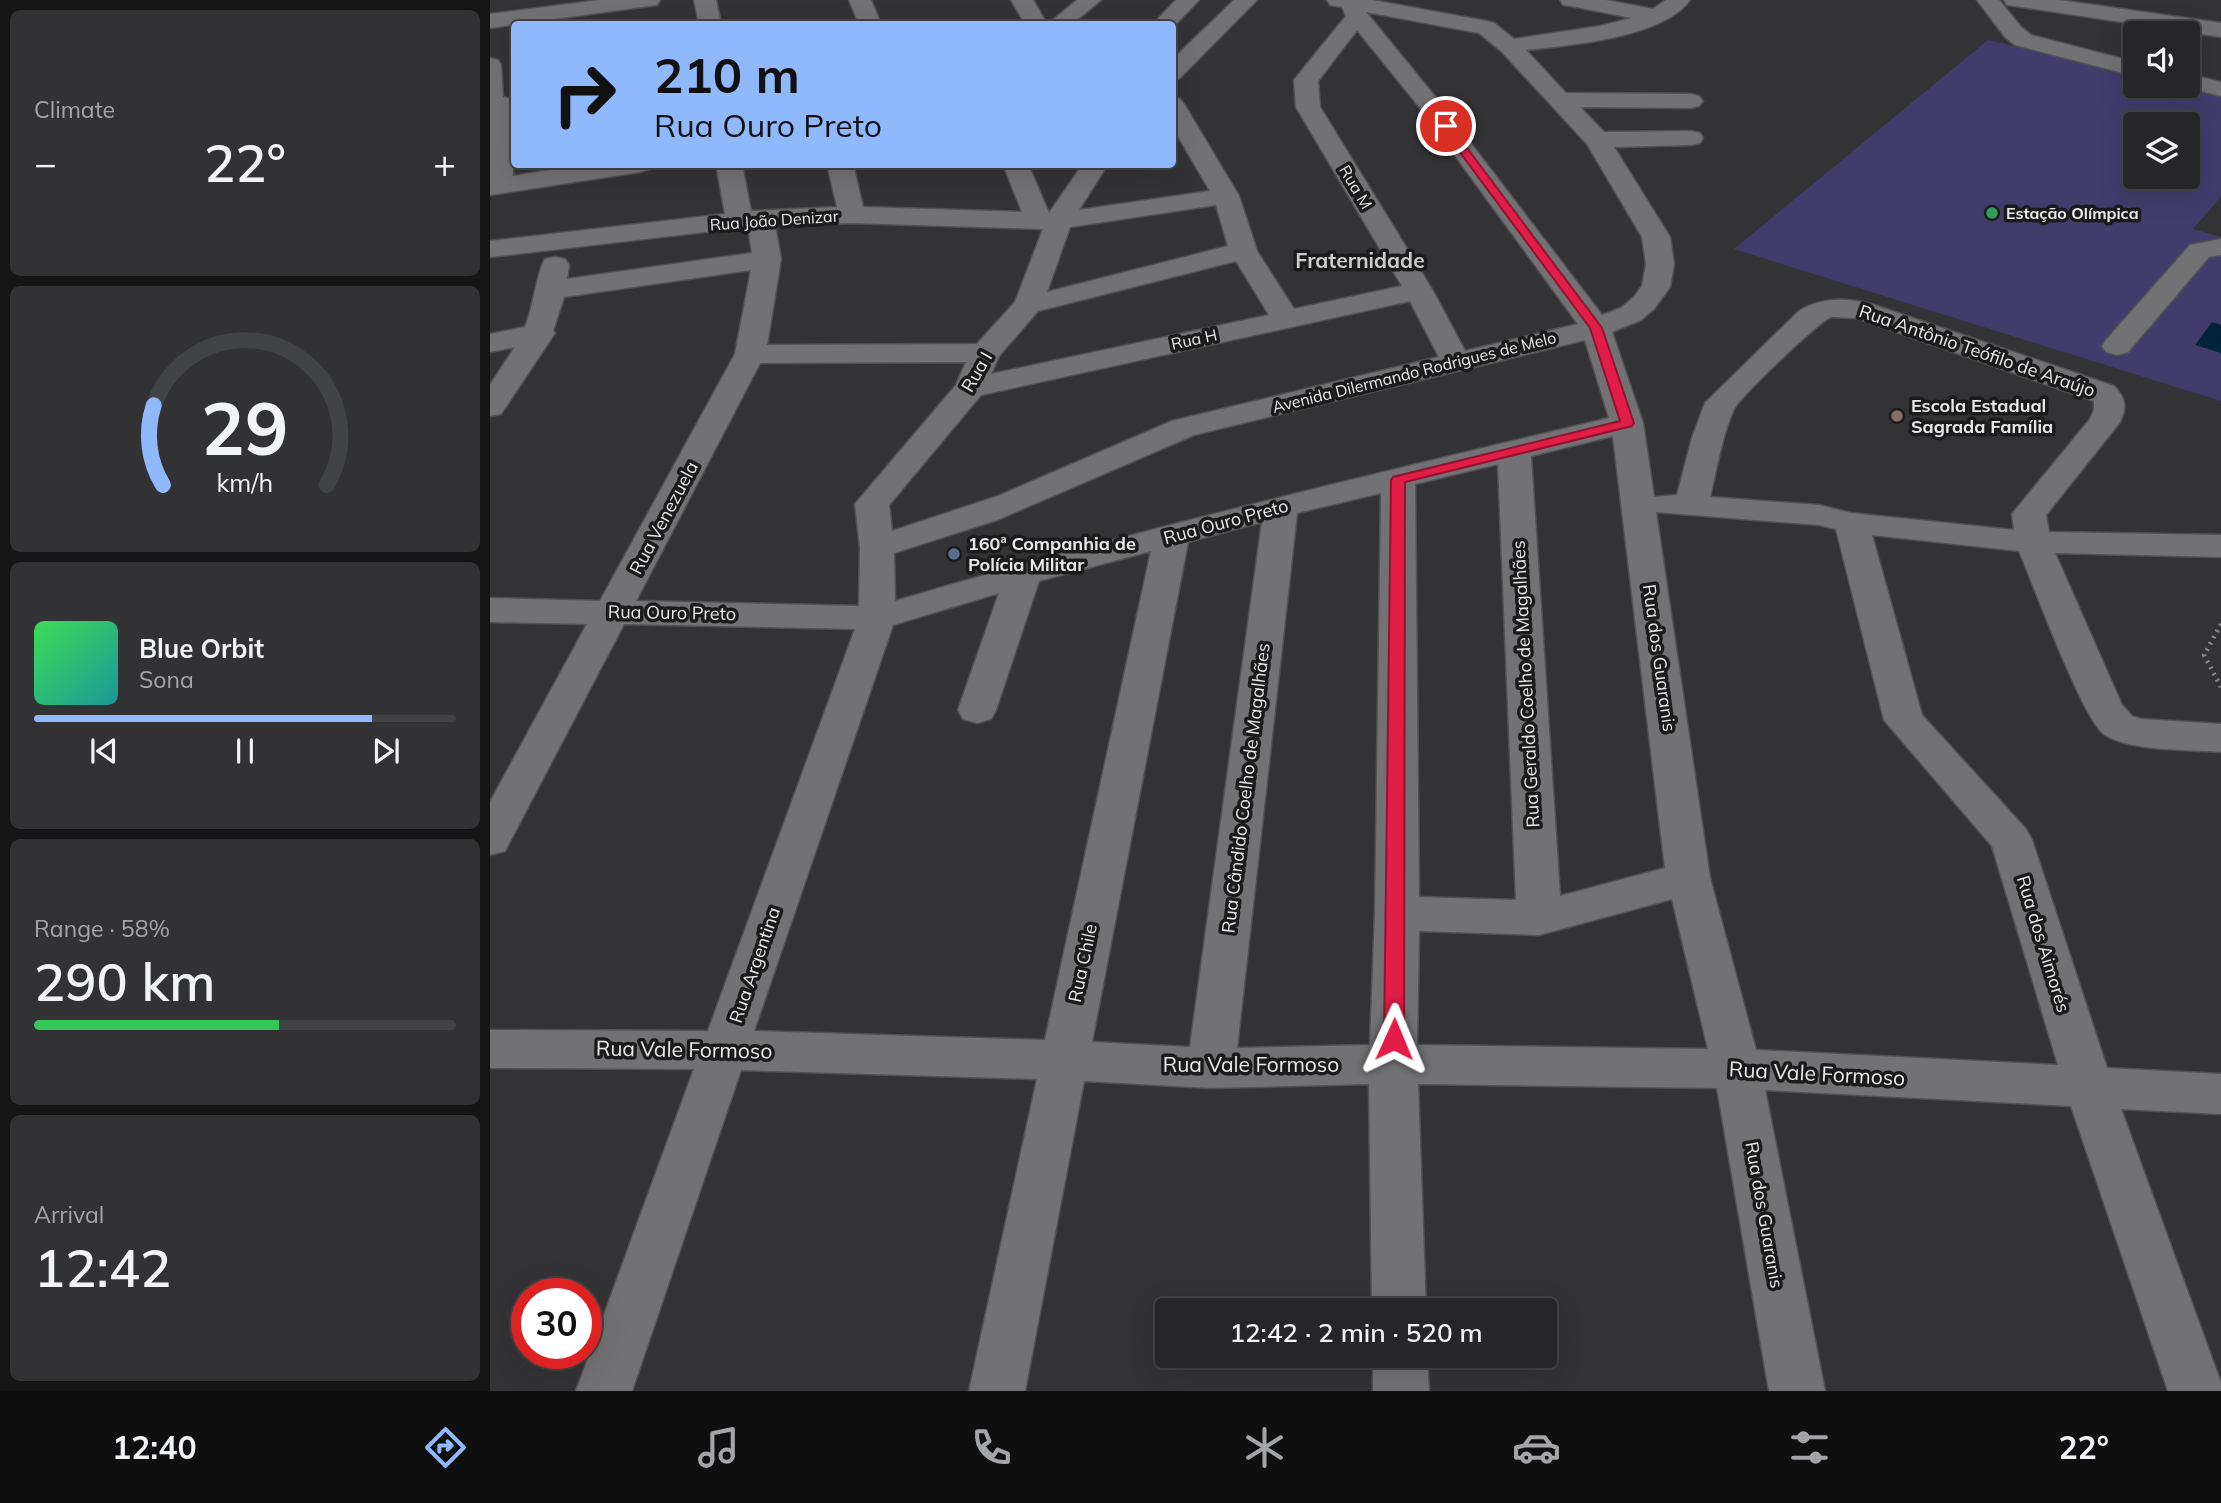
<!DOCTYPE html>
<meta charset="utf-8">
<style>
:root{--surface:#262628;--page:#323234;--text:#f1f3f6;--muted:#a4a5a8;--line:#424345;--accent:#90b8fd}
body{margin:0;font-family:Mulish,sans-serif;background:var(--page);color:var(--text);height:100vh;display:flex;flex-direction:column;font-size:26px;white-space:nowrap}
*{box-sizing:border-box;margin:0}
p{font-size:23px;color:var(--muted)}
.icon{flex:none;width:38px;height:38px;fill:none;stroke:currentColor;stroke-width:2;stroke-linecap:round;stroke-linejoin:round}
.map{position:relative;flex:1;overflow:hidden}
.drawer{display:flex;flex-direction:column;gap:10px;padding:10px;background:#151516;width:490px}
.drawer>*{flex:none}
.top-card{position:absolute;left:21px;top:21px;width:665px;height:147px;border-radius:7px;box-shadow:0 7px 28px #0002,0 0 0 2px var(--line);background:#90b8fd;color:#111;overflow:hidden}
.tools{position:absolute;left:1633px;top:21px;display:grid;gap:14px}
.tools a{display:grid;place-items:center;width:77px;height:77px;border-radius:7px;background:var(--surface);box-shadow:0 7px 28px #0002,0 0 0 2px var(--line);font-size:35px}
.speed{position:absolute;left:21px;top:1278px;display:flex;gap:14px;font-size:35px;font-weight:700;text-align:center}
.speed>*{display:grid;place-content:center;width:91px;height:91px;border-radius:50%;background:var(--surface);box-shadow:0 7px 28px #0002,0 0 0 2px var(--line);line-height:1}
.speed .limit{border:10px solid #d22;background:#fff;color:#111}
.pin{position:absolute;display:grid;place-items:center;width:60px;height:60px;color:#fff;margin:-30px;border:4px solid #fff;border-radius:50%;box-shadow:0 2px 7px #0007}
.me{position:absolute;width:77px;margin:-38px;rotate:1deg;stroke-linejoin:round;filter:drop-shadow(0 0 5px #0008)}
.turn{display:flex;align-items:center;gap:24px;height:147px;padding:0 28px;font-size:32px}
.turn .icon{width:91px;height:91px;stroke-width:2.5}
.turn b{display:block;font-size:49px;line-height:60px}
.big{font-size:52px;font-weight:600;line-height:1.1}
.drawer .widget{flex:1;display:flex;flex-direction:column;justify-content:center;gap:10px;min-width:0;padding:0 24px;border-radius:10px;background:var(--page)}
.drawer .dial{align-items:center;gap:0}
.dial svg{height:182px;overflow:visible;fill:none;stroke:var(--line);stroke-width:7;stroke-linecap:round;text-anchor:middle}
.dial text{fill:var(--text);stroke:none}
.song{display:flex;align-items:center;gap:21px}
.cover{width:84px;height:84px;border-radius:10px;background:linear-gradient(135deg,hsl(130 70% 55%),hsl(180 70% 35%))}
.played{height:7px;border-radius:4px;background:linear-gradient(90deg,var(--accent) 80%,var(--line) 80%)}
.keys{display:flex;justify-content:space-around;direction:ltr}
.heat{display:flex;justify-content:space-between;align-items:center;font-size:38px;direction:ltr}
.charge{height:10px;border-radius:5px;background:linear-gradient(90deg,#34c759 58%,var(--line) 0)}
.trip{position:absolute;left:665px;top:1298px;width:402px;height:70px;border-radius:7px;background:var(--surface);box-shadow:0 7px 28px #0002,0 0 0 2px var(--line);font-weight:600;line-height:70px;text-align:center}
.tab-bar{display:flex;height:112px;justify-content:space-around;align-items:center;background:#0f0f10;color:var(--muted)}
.tab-bar .icon{width:49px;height:49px}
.tab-bar .active{color:var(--accent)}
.tab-bar b{font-size:32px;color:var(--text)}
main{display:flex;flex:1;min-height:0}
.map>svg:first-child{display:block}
.green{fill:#423c6d;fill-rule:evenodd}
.water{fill:#00253a}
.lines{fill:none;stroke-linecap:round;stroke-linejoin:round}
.minor-casing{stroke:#515153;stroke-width:3}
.path{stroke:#8c8c8e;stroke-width:4.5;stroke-dasharray:2 5;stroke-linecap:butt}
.minor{fill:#727275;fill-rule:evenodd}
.route{fill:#e11d48;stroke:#92132f;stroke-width:2}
.leisure-dot{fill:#2e9e5b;stroke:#1b1b1c;stroke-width:2.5}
.education-dot{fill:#8d6e63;stroke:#1b1b1c;stroke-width:2.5}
.service-dot{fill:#5c6f8a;stroke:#1b1b1c;stroke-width:2.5}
.labels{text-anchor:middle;stroke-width:7;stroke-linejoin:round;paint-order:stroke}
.far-street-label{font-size:16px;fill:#e9e9ea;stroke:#1b1b1c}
.far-poi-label{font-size:16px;font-weight:bold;fill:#e9e9ea;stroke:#1b1b1c;text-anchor:start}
.street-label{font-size:18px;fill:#e9e9ea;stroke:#1b1b1c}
.poi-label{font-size:18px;font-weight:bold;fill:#e9e9ea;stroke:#1b1b1c;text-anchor:start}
.far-district-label{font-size:21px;font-weight:bold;fill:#cccccf;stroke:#1b1b1c}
.near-street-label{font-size:21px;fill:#e9e9ea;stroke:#1b1b1c}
</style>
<main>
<section class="drawer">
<div class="widget"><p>Climate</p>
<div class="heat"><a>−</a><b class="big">22°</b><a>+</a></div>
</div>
<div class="widget dial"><svg viewBox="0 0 100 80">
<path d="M14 69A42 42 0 1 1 86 69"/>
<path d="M14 69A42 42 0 0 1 10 34" stroke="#90b8fd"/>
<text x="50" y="56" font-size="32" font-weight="700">29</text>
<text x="50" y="72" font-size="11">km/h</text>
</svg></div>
<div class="widget">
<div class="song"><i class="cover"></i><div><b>Blue Orbit</b><p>Sona</p></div></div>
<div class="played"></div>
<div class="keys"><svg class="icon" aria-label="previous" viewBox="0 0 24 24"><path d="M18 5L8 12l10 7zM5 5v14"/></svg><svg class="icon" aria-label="pause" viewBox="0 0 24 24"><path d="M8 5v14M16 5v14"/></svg><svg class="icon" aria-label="next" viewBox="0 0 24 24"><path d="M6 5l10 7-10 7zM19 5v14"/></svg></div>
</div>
<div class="widget"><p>Range · 58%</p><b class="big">290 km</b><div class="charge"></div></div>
<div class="widget"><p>Arrival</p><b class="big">12:42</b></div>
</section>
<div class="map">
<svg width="1731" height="1391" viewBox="0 0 1731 1391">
<rect width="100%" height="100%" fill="#333336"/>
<path class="green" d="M1498,40L1645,75V86H1688L1731,96V197L1703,229L1731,237V401L1244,249ZM1645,124H1698V177H1645Z"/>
<path class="water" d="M1722,322L1731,325V353L1705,345Z"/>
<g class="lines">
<defs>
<path id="minor" d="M110,0H170L167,5L159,6L0,28V14Z
M204,0H226L231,24H209Z
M359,0H381L391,24H369Z
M521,0H543L557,24H535Z
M587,0H611L582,24H558Z
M686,0H709L682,28V24H663Z
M744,0H767L690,78L682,80V60Z
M837,0H882L996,21L1004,23L1024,39L1110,26L1142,18L1081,6L1073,5L1070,0H1116L1163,9L1176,0H1200C1173,38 1079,45 1036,50L1076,93L1201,94L1209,96L1213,101L1209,106L1201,108L1090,107L1114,132L1201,131L1210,133L1213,138L1210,143L1201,145L1124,147L1180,237L1184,264L1180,287L1164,309L1151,320L1122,332L1153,423L1164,497L1187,495L1202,438L1215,403L1309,311C1332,297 1356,298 1381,304L1624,386C1636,399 1637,407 1630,422L1556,515L1559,532L1731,535V557L1565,553L1632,705L1642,716L1651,719L1731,724V752C1698,749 1643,752 1615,735C1593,721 1543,583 1529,551L1382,535L1432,715L1536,829L1542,840L1617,1068L1731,1074V1114L1631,1109L1731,1383V1391H1678L1581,1106L1275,1090L1335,1391H1279L1227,1088L928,1084L936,1311H882L879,1084L721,1088L594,1081L535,1391H479L547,1079L251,1070L142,1391H86L204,1069L0,1068V1030L218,1031L365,629L134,624L15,851L0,855V802L97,624L0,622V598L110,601L245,354L261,270L74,297L63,331L65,333L11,414L0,416V385L25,347L0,352V334L35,327C43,309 47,271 55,259L65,257L75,259L79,265L77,279L262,253L258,227L0,257V241L235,214L226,164H252L261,211L347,207L337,164H363L373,207L532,212L513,164H538L559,213L593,164H618L589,210L720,191L682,126V97L690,99L694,104L749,196L767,251L804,309L912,286L806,107L804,80L856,16L852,7L840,5ZM876,12L989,33L1011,51L1097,144L1152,237L1156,264L1152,286L1144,297L1131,308L1112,315L947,99ZM867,30L931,109L1088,324L975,351L943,291L830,107L828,81ZM726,205L738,246L557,292L580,227ZM362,223L553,229L525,302L487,344L277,345L291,259L285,226ZM746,261L779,315L501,374L509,356L548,311ZM920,301L949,357L682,421L508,496L402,531L399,505L491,395ZM1341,317L1366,318L1604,401V410L1600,419L1522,514L1524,530L1361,513L1329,505L1220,497C1227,468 1232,436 1244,409C1251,396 1327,323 1341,317ZM1095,340L1119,418C881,475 641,531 405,601L404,553L507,520L704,435ZM476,362L466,385L365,504L370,547L369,606L146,601L270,363ZM1123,436L1175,868L1070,896L1041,456ZM1008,464L1026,900L929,897L925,484ZM891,493L885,913L880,1045L747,1048L807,513ZM1166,512L1329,525L1346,529L1394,720L1502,846L1568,1065L1266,1050L1220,878ZM772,522L700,1047L602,1042L698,542ZM661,551L555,1040L264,1031L403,625L509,593L468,710L473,719L487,723L501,719L506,710L549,581ZM1182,899L1218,1049L927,1045L929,931L1049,935Z
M1487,0H1509L1531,27L1541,35L1645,62V76L1525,45L1515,37Z
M1514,0H1569L1731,23V37L1525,6L1517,5Z
M0,58L8,60L11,65L13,97L21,99L24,103L23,176L97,164H162L159,169L150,172L0,195Z
M1698,74L1731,82V96L1690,86H1698Z
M1731,239V255L1719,257L1638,352L1627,355L1616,352L1612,346L1616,340L1700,245Z
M883,1356H937L939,1391H883Z"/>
</defs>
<use href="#minor" class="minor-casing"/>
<path class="path" d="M1731,624L1714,655L1731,687"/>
<use href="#minor" class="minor"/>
</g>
<path class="route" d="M952,124H959L1112,328L1144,423L1142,426L915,482L914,1039L911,1044L904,1047L897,1044L894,1039L901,480L903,477L1130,421L1100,328L952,128Z"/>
<circle class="leisure-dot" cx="1502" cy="213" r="7"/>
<circle class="education-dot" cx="1407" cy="416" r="7"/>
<circle class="service-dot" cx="464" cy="554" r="7"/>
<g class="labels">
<g class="far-street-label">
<text transform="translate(866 187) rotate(59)" y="6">Rua M</text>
<text transform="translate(284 220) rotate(-4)" y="6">Rua João Denizar</text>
<text transform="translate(704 339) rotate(-12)" y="6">Rua H</text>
<text transform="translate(924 372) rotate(-14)" y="6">Avenida Dilermando Rodrigues de Melo</text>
</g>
<g class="far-poi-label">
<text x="1516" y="219">Estação Olímpica</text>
</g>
<g class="street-label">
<text transform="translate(1487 351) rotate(19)" y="6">Rua Antônio Teófilo de Araújo</text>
<text transform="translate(487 372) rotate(-60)" y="6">Rua I</text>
<text transform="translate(174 518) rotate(-62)" y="6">Rua Venezuela</text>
<text transform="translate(736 522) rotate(-15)" y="6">Rua Ouro Preto</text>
<text transform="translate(182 613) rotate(1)" y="6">Rua Ouro Preto</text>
<text transform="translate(1169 658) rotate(82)" y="6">Rua dos Guaranis</text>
<text transform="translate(1036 684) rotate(-93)" y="6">Rua Geraldo Coelho de Magalhães</text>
<text transform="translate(756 788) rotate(-83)" y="6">Rua Cândido Coelho de Magalhães</text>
<text transform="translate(1553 944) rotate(73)" y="6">Rua dos Aimorés</text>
<text transform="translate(593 963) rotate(-78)" y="6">Rua Chile</text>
<text transform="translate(265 965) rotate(-71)" y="6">Rua Argentina</text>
<text transform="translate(1274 1215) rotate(80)" y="6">Rua dos Guaranis</text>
</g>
<g class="poi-label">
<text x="1421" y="412">Escola Estadual<tspan x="1421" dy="21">Sagrada Família</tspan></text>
<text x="478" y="550">160ª Companhia de<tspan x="478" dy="21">Polícia Militar</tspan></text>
</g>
<g class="far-district-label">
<text x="870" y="268">Fraternidade</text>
</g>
<g class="near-street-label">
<text transform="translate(194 1050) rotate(1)" y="7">Rua Vale Formoso</text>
<text x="761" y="1072">Rua Vale Formoso</text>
<text transform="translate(1327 1074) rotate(3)" y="7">Rua Vale Formoso</text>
</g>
</g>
</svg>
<div class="tools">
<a><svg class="icon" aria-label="sound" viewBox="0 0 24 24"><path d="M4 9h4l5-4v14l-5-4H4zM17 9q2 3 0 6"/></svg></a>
<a><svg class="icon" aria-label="layers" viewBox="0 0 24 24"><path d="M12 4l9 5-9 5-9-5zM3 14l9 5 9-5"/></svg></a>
</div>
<div class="speed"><div class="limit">30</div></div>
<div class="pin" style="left:956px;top:126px;background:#d93025"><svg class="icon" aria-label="arrive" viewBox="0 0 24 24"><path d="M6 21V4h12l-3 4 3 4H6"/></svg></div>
<svg class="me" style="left:904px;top:1039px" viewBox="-20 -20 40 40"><path d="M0-17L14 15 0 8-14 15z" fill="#e11d48" stroke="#fff" stroke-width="4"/></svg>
<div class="trip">12:42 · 2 min · 520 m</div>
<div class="top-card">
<div class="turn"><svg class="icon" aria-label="right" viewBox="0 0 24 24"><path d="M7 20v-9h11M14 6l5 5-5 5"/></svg><div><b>210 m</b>Rua Ouro Preto</div></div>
</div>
</div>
</main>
<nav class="tab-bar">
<b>12:40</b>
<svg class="icon active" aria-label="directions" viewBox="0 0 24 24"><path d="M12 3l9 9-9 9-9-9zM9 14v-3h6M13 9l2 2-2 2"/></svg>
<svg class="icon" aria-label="music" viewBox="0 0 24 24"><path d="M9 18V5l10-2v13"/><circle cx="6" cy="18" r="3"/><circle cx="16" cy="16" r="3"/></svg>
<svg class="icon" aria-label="phone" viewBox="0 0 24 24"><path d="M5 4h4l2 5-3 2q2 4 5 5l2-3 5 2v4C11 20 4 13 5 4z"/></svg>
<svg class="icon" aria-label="climate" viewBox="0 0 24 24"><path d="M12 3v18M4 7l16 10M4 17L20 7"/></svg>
<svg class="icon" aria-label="car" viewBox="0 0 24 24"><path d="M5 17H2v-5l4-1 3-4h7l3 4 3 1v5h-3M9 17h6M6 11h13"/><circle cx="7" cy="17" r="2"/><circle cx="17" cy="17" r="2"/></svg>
<svg class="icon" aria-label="filters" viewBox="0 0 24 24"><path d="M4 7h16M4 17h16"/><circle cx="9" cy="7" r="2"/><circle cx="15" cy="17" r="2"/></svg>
<b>22°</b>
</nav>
